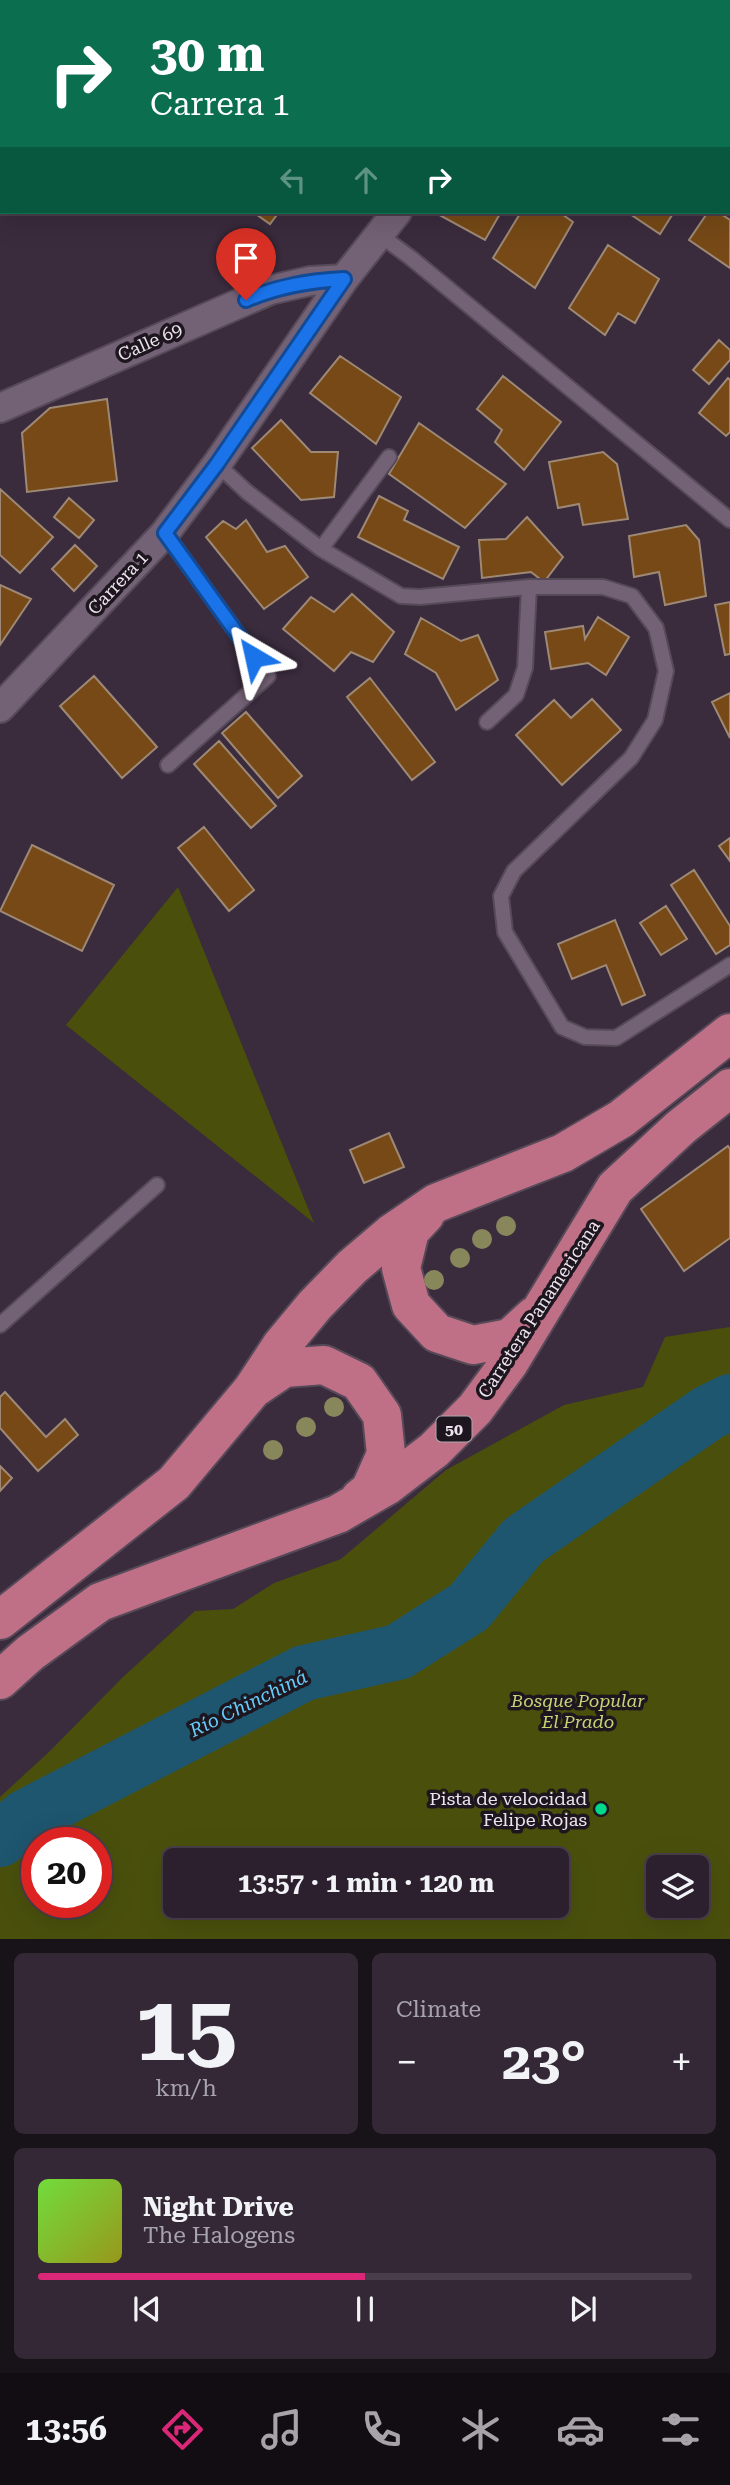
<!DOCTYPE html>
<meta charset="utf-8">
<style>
:root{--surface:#2c202e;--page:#342836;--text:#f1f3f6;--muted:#a6a3aa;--line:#483e4a;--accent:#db2777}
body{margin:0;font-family:"Roboto Serif",serif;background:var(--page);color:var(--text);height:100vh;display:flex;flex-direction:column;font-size:26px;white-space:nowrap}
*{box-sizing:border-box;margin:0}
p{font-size:23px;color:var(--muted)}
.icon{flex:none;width:38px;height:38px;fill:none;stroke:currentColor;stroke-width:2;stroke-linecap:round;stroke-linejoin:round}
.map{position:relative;height:1939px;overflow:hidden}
.details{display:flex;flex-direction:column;gap:14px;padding:14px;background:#181219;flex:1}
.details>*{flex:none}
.guide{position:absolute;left:0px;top:0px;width:732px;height:214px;box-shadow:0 7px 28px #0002,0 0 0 2px var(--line);background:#0b6e4f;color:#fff;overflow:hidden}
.tools{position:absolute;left:646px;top:1855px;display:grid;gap:14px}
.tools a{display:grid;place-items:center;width:63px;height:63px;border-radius:10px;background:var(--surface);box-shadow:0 7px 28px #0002,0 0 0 2px var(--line);font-size:35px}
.speed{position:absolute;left:21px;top:1827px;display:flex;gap:14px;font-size:35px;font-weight:700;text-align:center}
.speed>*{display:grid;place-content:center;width:91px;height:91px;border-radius:50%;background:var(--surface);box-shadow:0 7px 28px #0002,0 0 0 2px var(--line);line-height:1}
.speed .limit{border:10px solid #d22;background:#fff;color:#111}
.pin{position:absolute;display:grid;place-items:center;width:60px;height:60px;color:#fff;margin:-72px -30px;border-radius:50% 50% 50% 0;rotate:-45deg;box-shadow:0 0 7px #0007}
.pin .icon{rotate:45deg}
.me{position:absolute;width:77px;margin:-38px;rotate:324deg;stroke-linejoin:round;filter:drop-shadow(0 0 5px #0008)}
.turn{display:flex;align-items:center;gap:24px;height:147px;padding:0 35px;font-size:32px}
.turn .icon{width:91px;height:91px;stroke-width:2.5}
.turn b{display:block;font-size:49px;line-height:60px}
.lanes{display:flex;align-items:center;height:66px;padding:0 35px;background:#0003;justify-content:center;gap:35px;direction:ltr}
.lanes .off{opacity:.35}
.big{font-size:52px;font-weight:700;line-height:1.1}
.details .tile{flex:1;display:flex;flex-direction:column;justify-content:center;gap:10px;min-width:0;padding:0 24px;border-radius:10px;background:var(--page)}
.details .dial{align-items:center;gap:0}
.dial b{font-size:91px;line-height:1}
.song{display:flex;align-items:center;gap:21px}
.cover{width:84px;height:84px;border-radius:10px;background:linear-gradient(135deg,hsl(100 70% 55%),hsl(60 70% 35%))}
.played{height:7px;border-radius:4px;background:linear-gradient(90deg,var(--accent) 50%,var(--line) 50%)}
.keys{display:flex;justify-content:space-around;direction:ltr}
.heat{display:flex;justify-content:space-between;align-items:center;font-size:38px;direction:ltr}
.details .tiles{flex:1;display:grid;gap:14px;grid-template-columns:1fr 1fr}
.tile:last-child{grid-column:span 2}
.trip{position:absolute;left:163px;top:1848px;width:406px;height:70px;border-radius:10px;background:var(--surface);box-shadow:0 7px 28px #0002,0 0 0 2px var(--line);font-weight:700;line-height:70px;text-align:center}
.dock{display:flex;height:112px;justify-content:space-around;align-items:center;background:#120d12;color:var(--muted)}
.dock .icon{width:49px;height:49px}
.dock .current{color:var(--accent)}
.dock b{font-size:32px;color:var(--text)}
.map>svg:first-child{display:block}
.green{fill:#4a500c;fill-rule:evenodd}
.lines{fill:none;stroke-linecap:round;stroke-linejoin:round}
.river{stroke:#1e566f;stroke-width:56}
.building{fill:#764916;stroke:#9e8976;stroke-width:2}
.service-casing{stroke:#564958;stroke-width:18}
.minor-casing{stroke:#564958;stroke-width:32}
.trunk-casing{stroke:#564958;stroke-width:42}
.service{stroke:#736175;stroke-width:14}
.minor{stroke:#736175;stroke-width:28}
.trunk{stroke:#c07086;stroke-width:38}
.tree{fill:#88875c}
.route-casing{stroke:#114b97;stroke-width:18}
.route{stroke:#1a73e8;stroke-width:12}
.poi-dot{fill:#00d98c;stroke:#1d161e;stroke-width:2.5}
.labels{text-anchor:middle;stroke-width:7;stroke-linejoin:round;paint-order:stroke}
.shield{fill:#1d161e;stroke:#afa6b0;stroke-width:2}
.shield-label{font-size:16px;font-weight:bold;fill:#ede3ef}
.street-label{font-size:18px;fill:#ede3ef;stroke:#1d161e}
.park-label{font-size:18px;font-style:italic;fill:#c8d376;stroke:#1d161e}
.poi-label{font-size:18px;fill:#ede3ef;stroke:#1d161e;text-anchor:end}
.water-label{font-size:19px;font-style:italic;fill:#64ccfc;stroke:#1d161e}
</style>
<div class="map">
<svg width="730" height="1939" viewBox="0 0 730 1939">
<rect width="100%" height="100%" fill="#3a2b3d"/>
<path class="green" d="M178,887L314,1223L66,1025Z
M730,1327V1939H0V1797L50,1751L122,1678L195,1611L233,1609L274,1583L341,1559L446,1470L564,1405L643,1387L665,1337ZM37,1843H96V1902H37ZM556,1860V1906H175V1860ZM658,1867H696V1906H658Z"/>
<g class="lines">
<path class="river" d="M0,1839L26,1817L304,1673L398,1652L469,1607L523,1541L708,1413L730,1402"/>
</g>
<path class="building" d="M2,102V177L0,176Z
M253,212H279L270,224Z
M434,212H501L485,240Z
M521,212H559L573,222L535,288L493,258Z
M627,212H674L660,234Z
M708,212H718L730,220V268L689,240Z
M608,245L659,279L635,323L618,313L605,335L569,308Z
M719,340L730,350V360L709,384L693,370Z
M340,356L401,397L376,444L310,393Z
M503,376L561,422L524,470L495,442L502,430L477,409Z
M728,378L730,380V432L726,436L699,413Z
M107,399L117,481L27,492L22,433L50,408Z
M281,420L311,452H338L334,497L301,500L252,448Z
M419,423L506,484L465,528L389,474Z
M603,452L617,464L628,519L583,525L579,504L558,508L549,462Z
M0,489L53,537L20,573L0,555Z
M379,496L408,511L404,520L459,547L443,579L358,537Z
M69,498L94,520L79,538L54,517Z
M527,517L563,557L544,582L531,572L482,578L479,540L506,539Z
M246,520L267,552L285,546L308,577L264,609L206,537L223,521L236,529Z
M686,525L699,540L706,596L665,605L659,572L634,577L629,536Z
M75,545L97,566L74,591L52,569Z
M0,585L31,599L0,645Z
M352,594L394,632L373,662L351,652L334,671L283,629L311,597L334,612Z
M730,602V654L725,655L715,605Z
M598,617L629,637L606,675L588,663L551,669L545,632L583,626L585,639Z
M421,618L461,641L478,635L498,680L456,710L436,673L405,654Z
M94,676L157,747L122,778L60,706Z
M370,678L435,762L412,780L347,697Z
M730,693V738L712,702Z
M592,699L621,730L562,785L516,735L554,700L571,718Z
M246,712L302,776L278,798L222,733Z
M219,741L276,806L251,828L194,764Z
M204,827L254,890L229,911L178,848Z
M730,838V861L719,846Z
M32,845L114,885L82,951L0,911Z
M694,870L730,926V945L716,954L671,885Z
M666,906L687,939L661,955L640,923Z
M615,920L645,995L622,1005L606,965L572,979L558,944Z
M389,1133L404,1167L364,1183L350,1150Z
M728,1146L730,1149V1238L684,1271L641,1209Z
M5,1392L46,1437L65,1419L78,1435L38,1471L0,1428V1397Z
M0,1466L12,1478L0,1491Z"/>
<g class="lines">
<defs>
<path id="service" d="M269,0L272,2
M379,2L380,0
M380,235L411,258L730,520
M217,464L247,492L321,549L401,596L420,597L529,587H603L632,596L656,628L666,671L655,720L631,758L514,871L501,896L505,932L562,1027L585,1037L616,1038L730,965
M165,533L268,676L168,765
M321,549L389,457
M487,722L516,695L525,668L529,587
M0,1325L157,1185"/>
<path id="minor" d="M561,2L562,0
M0,55L2,53
M0,408L270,290L310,281L344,279
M0,708L165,533L217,464L344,279L397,212"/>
<path id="trunk" d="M425,1215L410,1231L401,1268L411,1305L437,1333L473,1345L510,1338L534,1316
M253,1389L284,1368L324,1365L359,1382L382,1415L386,1454L370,1490L360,1498
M0,1620L174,1483L252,1390L281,1346L315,1305L352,1267L392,1233L436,1203L563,1153L621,1119L730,1033
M0,1680L30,1653L100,1602L338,1514L388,1485L434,1450L475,1409L509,1363L615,1188L681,1127L730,1088"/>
</defs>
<use href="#service" class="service-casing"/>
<use href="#minor" class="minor-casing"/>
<use href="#trunk" class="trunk-casing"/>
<use href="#service" class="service"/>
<use href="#minor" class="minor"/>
<use href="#trunk" class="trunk"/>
</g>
<g class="tree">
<circle cx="506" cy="1226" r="10"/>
<circle cx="482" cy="1239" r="10"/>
<circle cx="460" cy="1258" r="10"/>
<circle cx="434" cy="1280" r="10"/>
<circle cx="334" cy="1407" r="10"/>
<circle cx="306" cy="1427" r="10"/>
<circle cx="273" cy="1450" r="10"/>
</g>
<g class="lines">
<defs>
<path id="route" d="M246,300C278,286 309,281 344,279L217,464L165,533L254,657"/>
</defs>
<use href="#route" class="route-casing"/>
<use href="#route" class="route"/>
</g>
<circle class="poi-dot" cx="601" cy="1809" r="7"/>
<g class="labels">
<rect class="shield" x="436.5" y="1416.5" width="35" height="25" rx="5"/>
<g class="shield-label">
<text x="454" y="1435">50</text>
</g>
<g class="street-label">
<text transform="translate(150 342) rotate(-24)" y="6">Calle 69</text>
<text transform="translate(118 583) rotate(-47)" y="6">Carrera 1</text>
<text transform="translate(539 1309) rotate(-57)" y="6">Carretera Panamericana</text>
</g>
<g class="park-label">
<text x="578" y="1707">Bosque Popular<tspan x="578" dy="21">El Prado</tspan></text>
</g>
<g class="poi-label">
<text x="587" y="1805">Pista de velocidad<tspan x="587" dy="21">Felipe Rojas</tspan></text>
</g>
<g class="water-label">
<text transform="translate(248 1703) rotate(-26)" y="7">Río Chinchiná</text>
</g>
</g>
</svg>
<div class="tools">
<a><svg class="icon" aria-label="layers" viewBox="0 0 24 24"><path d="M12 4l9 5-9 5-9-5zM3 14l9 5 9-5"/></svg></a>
</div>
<div class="speed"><div class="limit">20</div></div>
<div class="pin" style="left:246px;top:300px;background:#d93025"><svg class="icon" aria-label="arrive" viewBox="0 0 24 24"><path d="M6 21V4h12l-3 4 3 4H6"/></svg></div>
<svg class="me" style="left:254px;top:657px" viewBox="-20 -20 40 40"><path d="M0-17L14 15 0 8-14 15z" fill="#1a73e8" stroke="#fff" stroke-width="4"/></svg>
<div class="trip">13:57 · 1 min · 120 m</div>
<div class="guide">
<div class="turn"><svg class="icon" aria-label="right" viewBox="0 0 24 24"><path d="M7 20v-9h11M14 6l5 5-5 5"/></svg><div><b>30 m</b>Carrera 1</div></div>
<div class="lanes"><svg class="icon off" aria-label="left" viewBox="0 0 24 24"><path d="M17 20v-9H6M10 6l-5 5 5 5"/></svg><svg class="icon off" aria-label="ahead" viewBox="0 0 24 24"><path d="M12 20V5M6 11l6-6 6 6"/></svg><svg class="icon" aria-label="right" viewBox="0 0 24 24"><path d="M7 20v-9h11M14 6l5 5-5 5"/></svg></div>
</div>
</div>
<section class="details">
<div class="tiles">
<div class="tile dial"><b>15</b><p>km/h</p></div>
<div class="tile"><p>Climate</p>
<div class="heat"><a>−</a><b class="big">23°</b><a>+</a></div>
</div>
<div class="tile">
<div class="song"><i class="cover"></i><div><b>Night Drive</b><p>The Halogens</p></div></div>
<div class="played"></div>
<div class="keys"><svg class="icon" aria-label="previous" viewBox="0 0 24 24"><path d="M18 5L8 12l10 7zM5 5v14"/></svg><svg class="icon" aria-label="pause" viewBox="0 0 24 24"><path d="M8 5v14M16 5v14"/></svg><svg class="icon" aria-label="next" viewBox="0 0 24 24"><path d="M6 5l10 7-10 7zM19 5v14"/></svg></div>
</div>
</div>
</section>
<nav class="dock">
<b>13:56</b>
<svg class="icon current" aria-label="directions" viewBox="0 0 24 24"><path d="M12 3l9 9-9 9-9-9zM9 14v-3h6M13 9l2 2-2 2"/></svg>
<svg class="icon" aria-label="music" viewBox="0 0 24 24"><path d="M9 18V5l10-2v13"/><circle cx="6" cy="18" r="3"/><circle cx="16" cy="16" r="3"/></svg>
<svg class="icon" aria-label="phone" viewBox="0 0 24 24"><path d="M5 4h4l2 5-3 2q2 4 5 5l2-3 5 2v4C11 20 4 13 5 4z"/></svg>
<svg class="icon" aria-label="climate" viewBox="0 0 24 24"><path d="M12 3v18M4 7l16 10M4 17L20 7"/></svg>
<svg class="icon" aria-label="car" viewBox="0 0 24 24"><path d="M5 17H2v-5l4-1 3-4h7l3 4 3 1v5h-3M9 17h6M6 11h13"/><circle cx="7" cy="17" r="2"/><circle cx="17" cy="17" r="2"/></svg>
<svg class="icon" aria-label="filters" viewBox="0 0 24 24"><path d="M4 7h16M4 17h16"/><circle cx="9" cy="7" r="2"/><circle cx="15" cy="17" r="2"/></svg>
</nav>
